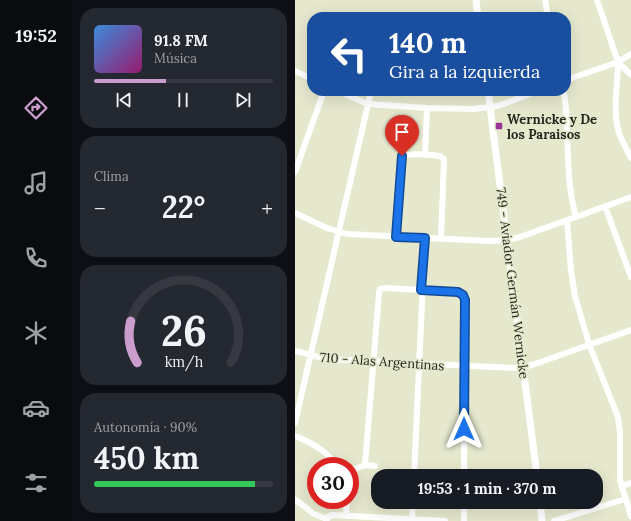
<!DOCTYPE html>
<html lang="es">
<meta charset="utf-8">
<style>
:root{--surface:#171b24;--page:#242831;--text:#f1f3f6;--muted:#9ea1a6;--line:#363941;--accent:#ca9dcc}
body{margin:0;font-family:Lora,serif;background:var(--page);color:var(--text);height:100vh;display:flex;flex-direction:column;font-size:15px;white-space:nowrap}
*{box-sizing:border-box;margin:0}
p{font-size:13px;color:var(--muted)}
.icon{flex:none;width:22px;height:22px;fill:none;stroke:currentColor;stroke-width:2;stroke-linecap:round;stroke-linejoin:round}
.map{position:relative;flex:1;overflow:hidden}
.details{display:flex;flex-direction:column;gap:8px;padding:8px;background:#0d0f14;width:223px}
.details>*{flex:none}
.guide{position:absolute;left:12px;top:12px;width:264px;height:84px;border-radius:16px;box-shadow:0 4px 16px #0002;background:#1a4fa0;color:#fff;overflow:hidden}
.speed{position:absolute;left:12px;top:457px;display:flex;gap:8px;font-size:20px;font-weight:700;text-align:center}
.speed>*{display:grid;place-content:center;width:52px;height:52px;border-radius:50%;background:var(--surface);box-shadow:0 4px 16px #0002;line-height:1}
.speed .limit{border:6px solid #d22;background:#fff;color:#111}
.pin{position:absolute;display:grid;place-items:center;width:34px;height:34px;color:#fff;margin:-41px -17px;border-radius:50% 50% 50% 0;rotate:-45deg;box-shadow:0 0 4px #0007}
.pin .icon{rotate:45deg}
.me{position:absolute;width:44px;margin:-22px;rotate:0deg;stroke-linejoin:round;filter:drop-shadow(0 0 3px #0008)}
.turn{display:flex;align-items:center;gap:14px;height:84px;padding:0 16px;font-size:18px}
.turn .icon{width:52px;height:52px;stroke-width:2.5}
.turn b{display:block;font-size:28px;line-height:34px}
.big{font-size:30px;font-weight:700;line-height:1.1}
.details .tile{flex:1;display:flex;flex-direction:column;justify-content:center;gap:6px;min-width:0;padding:0 14px;border-radius:16px;background:var(--page)}
.details .dial{align-items:center;gap:0}
.dial svg{height:104px;overflow:visible;fill:none;stroke:var(--line);stroke-width:7;stroke-linecap:round;text-anchor:middle}
.dial text{fill:var(--text);stroke:none}
.song{display:flex;align-items:center;gap:12px}
.cover{width:48px;height:48px;border-radius:6px;background:linear-gradient(135deg,hsl(210 70% 55%),hsl(320 70% 35%))}
.played{height:4px;border-radius:2px;background:linear-gradient(90deg,var(--accent) 40%,var(--line) 40%)}
.keys{display:flex;justify-content:space-around;direction:ltr}
.heat{display:flex;justify-content:space-between;align-items:center;font-size:22px;direction:ltr}
.charge{height:6px;border-radius:3px;background:linear-gradient(90deg,#34c759 90%,var(--line) 0)}
.trip{position:absolute;left:76px;top:469px;width:232px;height:40px;border-radius:16px;background:var(--surface);box-shadow:0 4px 16px #0002;font-weight:700;line-height:40px;text-align:center}
main{display:flex;flex:1;min-height:0}
.tabs{display:flex;flex-direction:column;width:72px;justify-content:space-around;align-items:center;background:#090b0e;color:var(--muted)}
.tabs .icon{width:28px;height:28px}
.tabs .active{color:var(--accent)}
.tabs b{font-size:18px;color:var(--text)}
.map>svg:first-child{display:block}
.lines{fill:none;stroke-linecap:round;stroke-linejoin:round}
.minor{stroke:#fff;stroke-width:6}
.tertiary{stroke:#fff;stroke-width:7}
.route-casing{stroke:#114b97;stroke-width:10}
.route{stroke:#1a73e8;stroke-width:7}
.poi-dot{fill:#9a3498;stroke:#e5e8cd;stroke-width:1.5}
.labels{text-anchor:middle;stroke-width:3.5;stroke-linejoin:round;paint-order:stroke}
.poi-label{font-size:13px;font-weight:bold;fill:#25261c;stroke:#e5e8cd;text-anchor:start}
.street-label{font-size:13px;fill:#25261c;stroke:#e5e8cd}
</style>
<main>
<nav class="tabs">
<b>19:52</b>
<svg class="icon active" aria-label="directions" viewBox="0 0 24 24"><path d="M12 3l9 9-9 9-9-9zM9 14v-3h6M13 9l2 2-2 2"/></svg>
<svg class="icon" aria-label="music" viewBox="0 0 24 24"><path d="M9 18V5l10-2v13"/><circle cx="6" cy="18" r="3"/><circle cx="16" cy="16" r="3"/></svg>
<svg class="icon" aria-label="phone" viewBox="0 0 24 24"><path d="M5 4h4l2 5-3 2q2 4 5 5l2-3 5 2v4C11 20 4 13 5 4z"/></svg>
<svg class="icon" aria-label="climate" viewBox="0 0 24 24"><path d="M12 3v18M4 7l16 10M4 17L20 7"/></svg>
<svg class="icon" aria-label="car" viewBox="0 0 24 24"><path d="M5 17H2v-5l4-1 3-4h7l3 4 3 1v5h-3M9 17h6M6 11h13"/><circle cx="7" cy="17" r="2"/><circle cx="17" cy="17" r="2"/></svg>
<svg class="icon" aria-label="filters" viewBox="0 0 24 24"><path d="M4 7h16M4 17h16"/><circle cx="9" cy="7" r="2"/><circle cx="15" cy="17" r="2"/></svg>
</nav>
<section class="details">
<div class="tile">
<div class="song"><i class="cover"></i><div><b>91.8 FM</b><p>Música</p></div></div>
<div class="played"></div>
<div class="keys"><svg class="icon" aria-label="previous" viewBox="0 0 24 24"><path d="M18 5L8 12l10 7zM5 5v14"/></svg><svg class="icon" aria-label="pause" viewBox="0 0 24 24"><path d="M8 5v14M16 5v14"/></svg><svg class="icon" aria-label="next" viewBox="0 0 24 24"><path d="M6 5l10 7-10 7zM19 5v14"/></svg></div>
</div>
<div class="tile"><p>Clima</p>
<div class="heat"><a>−</a><b class="big">22°</b><a>+</a></div>
</div>
<div class="tile dial"><svg viewBox="0 0 100 80">
<path d="M14 69A42 42 0 1 1 86 69"/>
<path d="M14 69A42 42 0 0 1 9 37" stroke="#ca9dcc"/>
<text x="50" y="56" font-size="32" font-weight="700">26</text>
<text x="50" y="72" font-size="11">km/h</text>
</svg></div>
<div class="tile"><p>Autonomía · 90%</p><b class="big">450 km</b><div class="charge"></div></div>
</section>
<div class="map">
<svg width="336" height="521" viewBox="0 0 336 521">
<rect width="100%" height="100%" fill="#e5e8cd"/>
<g class="lines">
<path class="minor" d="M250,0L253,17
M302,0L323,62L336,75
M323,62C323,86 317,109 324,133C327,141 332,150 336,158
M0,71L17,79
M271,80L323,62L336,54
M43,91L73,104L132,108L179,109L203,106L243,91
M268,91C272,103 271,118 272,131C273,159 273,189 281,217
M130,155L132,108
M0,172L29,91
M310,206L336,277
M0,213L32,228L52,234L194,241L213,240L225,237L336,197
M272,220L276,271L280,296L294,344L323,417L325,433V480L336,516
M101,237L106,157C114,152 136,155 145,156L149,159L146,239
M0,351L32,359L219,368L237,365L336,330
M0,423L76,91
M0,436C16,442 32,451 42,466
M70,465L80,466
M55,471L70,465L84,293L85,289L90,288L163,292L168,295L170,297L169,476
M119,476L130,238
M326,486L336,483
M0,499L19,514L32,519
M51,516L52,500
M31,521L34,516L38,515L150,521
M117,521L118,502
M169,521V502
M259,521L330,499"/>
<path class="tertiary" d="M181,0L183,17
M193,91L242,476
M245,502L247,521"/>
</g>
<g class="lines">
<defs>
<path id="route" d="M107,156L101,237L130,238L126,290L163,292L168,295L170,300L169,429"/>
</defs>
<use href="#route" class="route-casing"/>
<use href="#route" class="route"/>
</g>
<rect class="poi-dot" x="200" y="122" width="8" height="8" rx="2"/>
<g class="labels">
<g class="poi-label">
<text x="212" y="124">Wernicke y De<tspan x="212" dy="15">los Paraisos</tspan></text>
</g>
<g class="street-label">
<text transform="translate(218 283) rotate(83)" y="5">749 - Aviador Germán Wernicke</text>
<text transform="translate(87 361) rotate(4)" y="5">710 - Alas Argentinas</text>
</g>
</g>
</svg>
<div class="speed"><div class="limit">30</div></div>
<div class="pin" style="left:107px;top:156px;background:#d93025"><svg class="icon" aria-label="arrive" viewBox="0 0 24 24"><path d="M6 21V4h12l-3 4 3 4H6"/></svg></div>
<svg class="me" style="left:169px;top:429px" viewBox="-20 -20 40 40"><path d="M0-17L14 15 0 8-14 15z" fill="#1a73e8" stroke="#fff" stroke-width="4"/></svg>
<div class="trip">19:53 · 1 min · 370 m</div>
<div class="guide">
<div class="turn"><svg class="icon" aria-label="left" viewBox="0 0 24 24"><path d="M17 20v-9H6M10 6l-5 5 5 5"/></svg><div><b>140 m</b>Gira a la izquierda</div></div>
</div>
</div>
</main>
